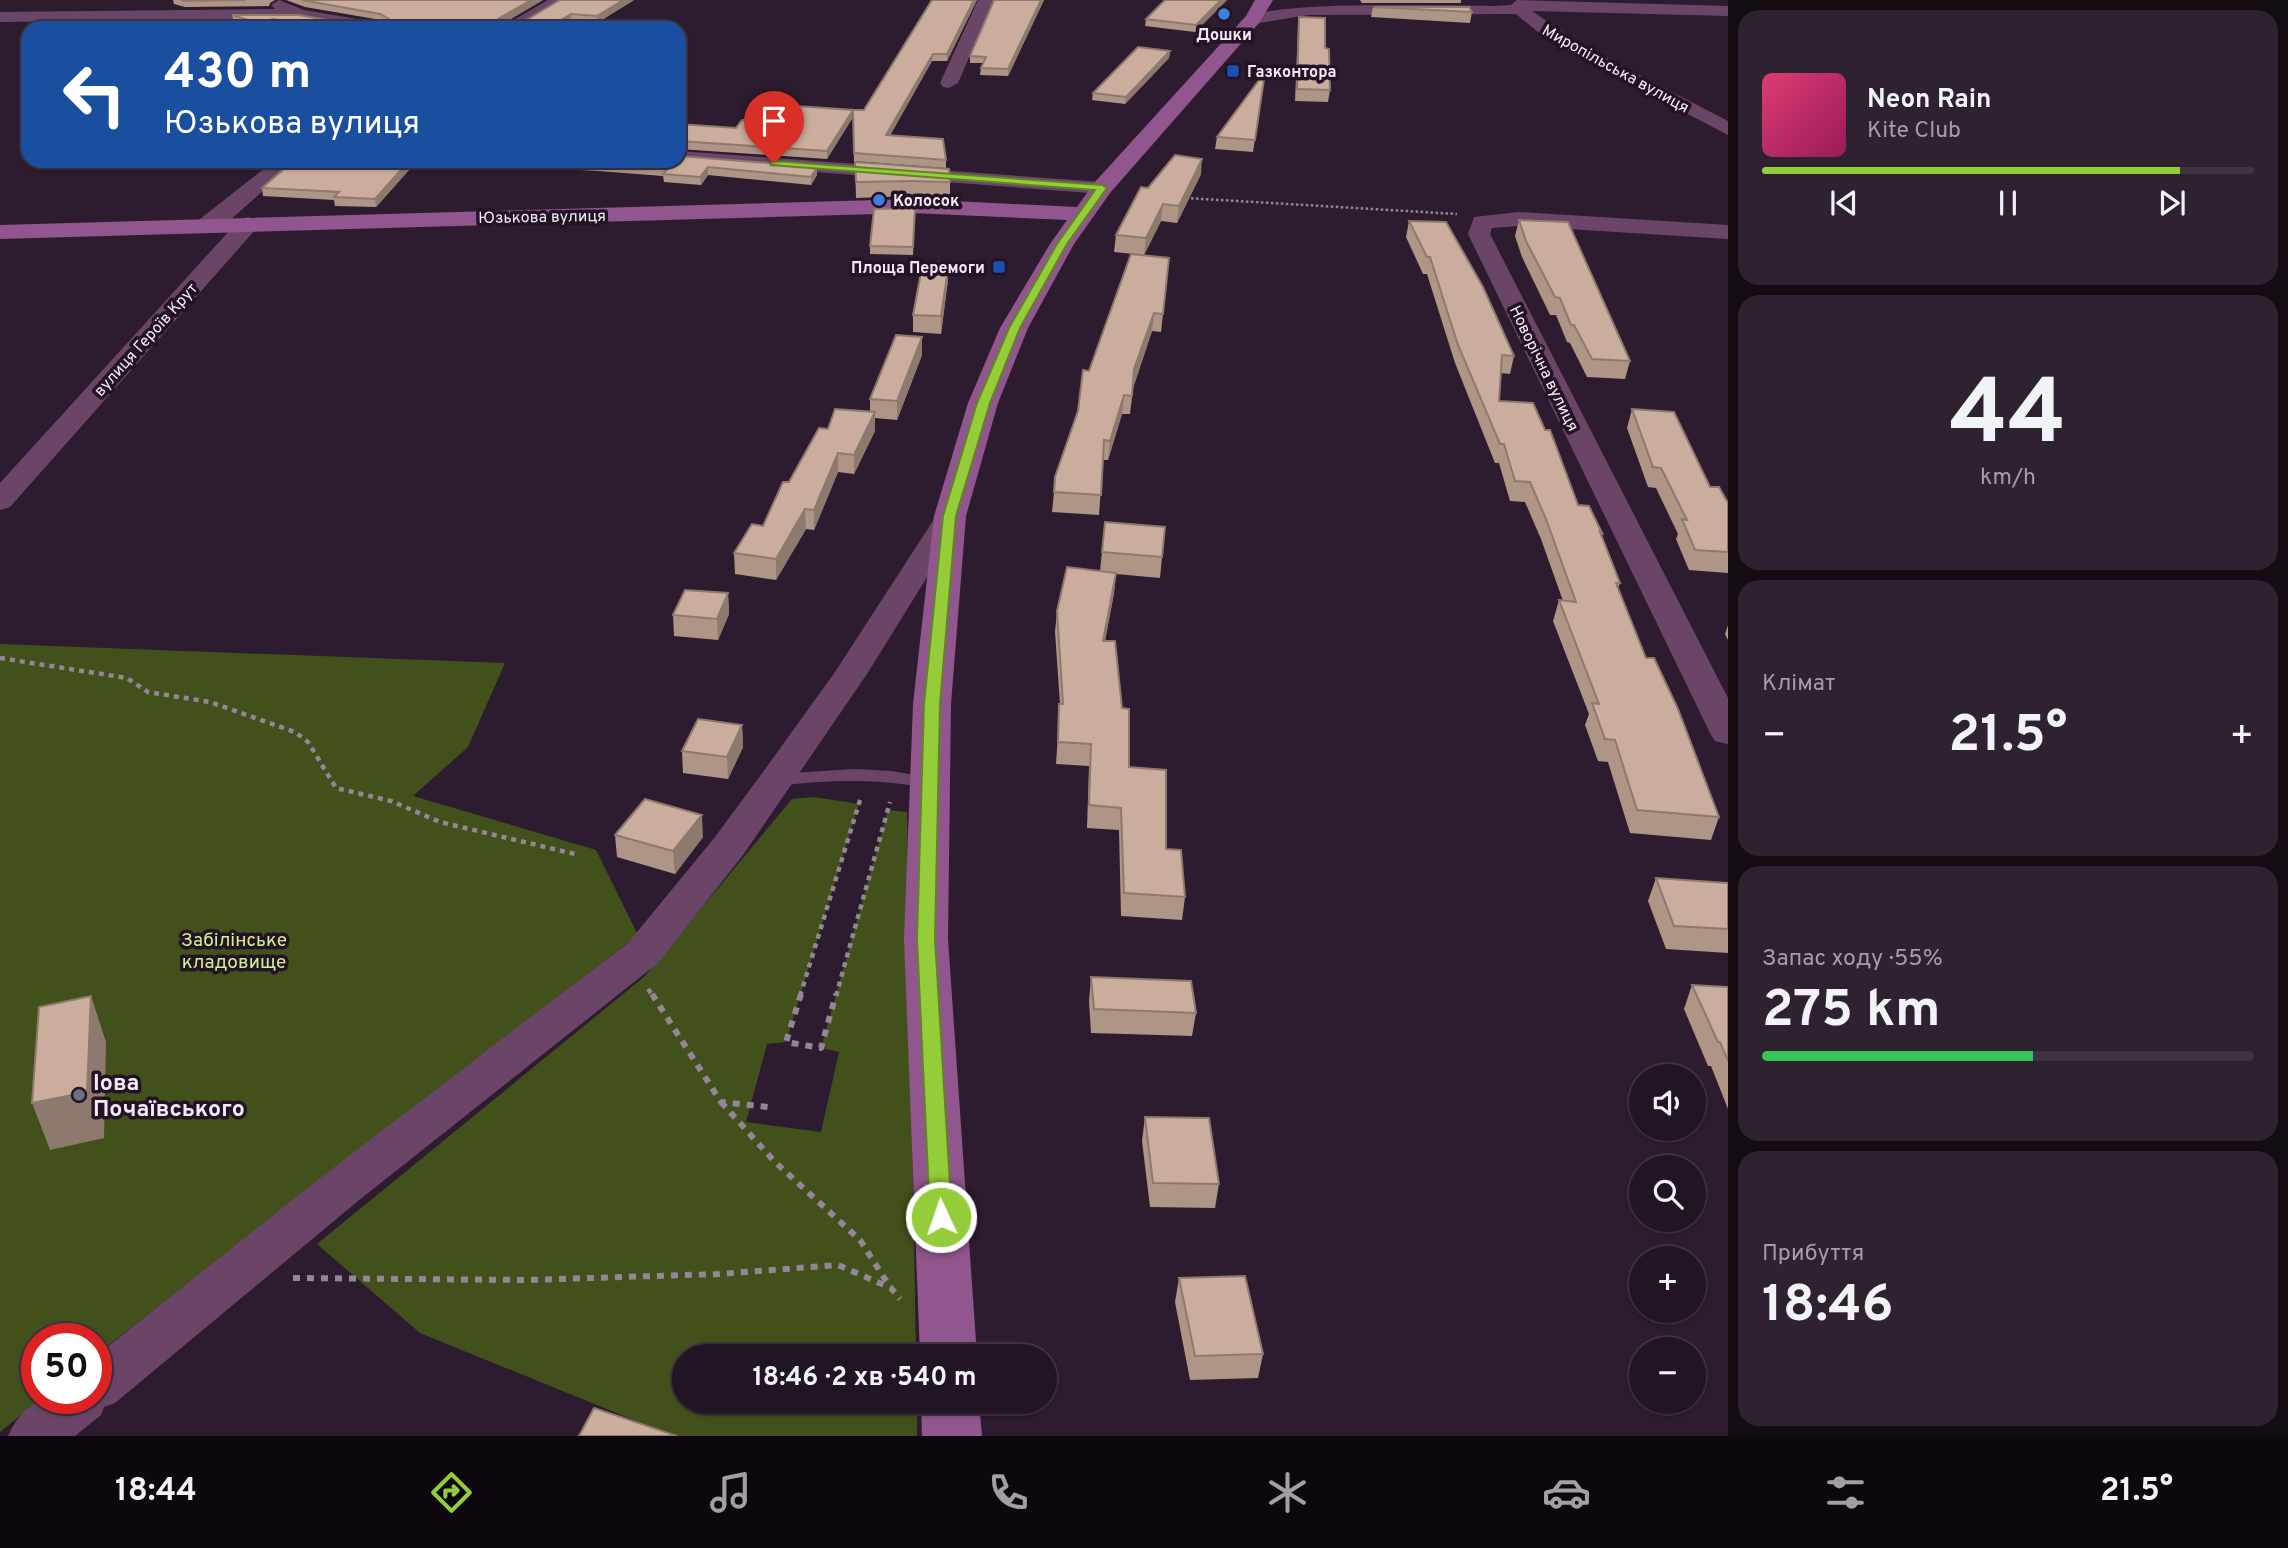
<!DOCTYPE html>
<html lang="uk">
<meta charset="utf-8">
<style>
:root{--surface:#221523;--page:#2e2230;--text:#f1f3f6;--muted:#a29fa6;--line:#3f3441;--accent:#95cc3a}
body{margin:0;font-family:Overpass,sans-serif;background:var(--page);color:var(--text);height:100vh;display:flex;flex-direction:column;font-size:26px;white-space:nowrap}
*{box-sizing:border-box;margin:0}
p{font-size:23px;color:var(--muted)}
.icon{flex:none;width:38px;height:38px;fill:none;stroke:currentColor;stroke-width:2;stroke-linecap:round;stroke-linejoin:round}
.map{position:relative;flex:1;overflow:hidden}
.details{display:flex;flex-direction:column;gap:10px;padding:10px;background:#130c13;width:560px}
.details>*{flex:none}
.top-card{position:absolute;left:21px;top:21px;width:665px;height:147px;border-radius:21px;box-shadow:0 2px 5px #0004,0 0 0 2px var(--line);background:#1a4fa0;color:#fff;overflow:hidden}
.fabs{position:absolute;left:1629px;top:1064px;display:grid;gap:14px}
.fabs a{display:grid;place-items:center;width:77px;height:77px;border-radius:50%;background:var(--surface);box-shadow:0 2px 5px #0004,0 0 0 2px var(--line);font-size:35px}
.speed{position:absolute;left:21px;top:1323px;display:flex;gap:14px;font-size:35px;font-weight:700;text-align:center}
.speed>*{display:grid;place-content:center;width:91px;height:91px;border-radius:50%;background:var(--surface);box-shadow:0 2px 5px #0004,0 0 0 2px var(--line);line-height:1}
.speed .limit{border:10px solid #d22;background:#fff;color:#111}
.pin{position:absolute;display:grid;place-items:center;width:60px;height:60px;color:#fff;margin:-72px -30px;border-radius:50% 50% 50% 0;rotate:-45deg;box-shadow:0 0 7px #0007}
.pin .icon{rotate:45deg}
.me{position:absolute;width:77px;margin:-38px;rotate:357deg;stroke-linejoin:round;filter:drop-shadow(0 0 5px #0008)}
.turn{display:flex;align-items:center;gap:24px;height:147px;padding:0 28px;font-size:32px}
.turn .icon{width:91px;height:91px;stroke-width:2.5}
.turn b{display:block;font-size:49px;line-height:60px}
.big{font-size:52px;font-weight:700;line-height:1.1}
.details .card{flex:1;display:flex;flex-direction:column;justify-content:center;gap:10px;min-width:0;padding:0 24px;border-radius:21px;background:var(--page)}
.details .dial{align-items:center;gap:0}
.dial b{font-size:91px;line-height:1}
.song{display:flex;align-items:center;gap:21px}
.cover{width:84px;height:84px;border-radius:10px;background:linear-gradient(135deg,hsl(340 70% 55%),hsl(330 70% 35%))}
.played{height:7px;border-radius:4px;background:linear-gradient(90deg,var(--accent) 85%,var(--line) 85%)}
.keys{display:flex;justify-content:space-around;direction:ltr}
.heat{display:flex;justify-content:space-between;align-items:center;font-size:38px;direction:ltr}
.charge{height:10px;border-radius:5px;background:linear-gradient(90deg,#34c759 55%,var(--line) 0)}
.trip{position:absolute;left:672px;top:1344px;width:385px;height:70px;border-radius:35px;background:var(--surface);box-shadow:0 2px 5px #0004,0 0 0 2px var(--line);font-weight:700;line-height:70px;text-align:center}
.tabs{display:flex;height:112px;justify-content:space-around;align-items:center;background:#0e080e;color:var(--muted)}
.tabs .icon{width:49px;height:49px}
.tabs .selected{color:var(--accent)}
.tabs b{font-size:32px;color:var(--text)}
main{display:flex;flex:1;min-height:0}
.map>svg:first-child{display:block}
.green{fill:#42511b}
.lines{fill:none;stroke-linecap:round;stroke-linejoin:round}
.path-far2{stroke:#948696;stroke-width:2.5;stroke-dasharray:2.5 2.5;stroke-linecap:butt}
.path-far1{stroke:#948696;stroke-width:4.5;stroke-dasharray:5 5;stroke-linecap:butt}
.path{stroke:#948696;stroke-width:6;stroke-dasharray:7 7;stroke-linecap:butt}
.lane{fill:#6a4567;fill-rule:evenodd}
.street{fill:#6a4567;fill-rule:evenodd}
.secondary{fill:#91568d;fill-rule:evenodd}
.wall{fill:#ae9586}
.shaded-wall{fill:#8d796d}
.building{fill:#caad9c;stroke:#8d796d;stroke-width:2}
.route{fill:#95cc3a;stroke:#618526;stroke-width:2}
.shop-dot{fill:#3f7fe0;stroke:#231325;stroke-width:2.5}
.transit-dot{fill:#1a4fb4;stroke:#231325;stroke-width:2.5}
.worship-dot{fill:#6b7280;stroke:#231325;stroke-width:2.5}
.labels{text-anchor:middle;stroke-width:7;stroke-linejoin:round;paint-order:stroke}
.far-poi-label{font-size:16px;font-weight:bold;fill:#f4e9f6;stroke:#231325;text-anchor:start}
.far-street-label{font-size:16px;fill:#f4e9f6;stroke:#231325}
.park-label{font-size:19px;fill:#d1f18d;stroke:#231325}
.near-poi-label{font-size:23px;font-weight:bold;fill:#f4e9f6;stroke:#231325;text-anchor:start}
</style>
<main>
<div class="map">
<svg width="1728" height="1436" viewBox="0 0 1728 1436">
<rect width="100%" height="100%" fill="#2d1c2f"/>
<path class="green" d="M0,644L505,663L468,747L413,796L596,850L638,935L96,1355V1339H37V1398H42L0,1432Z
M814,797L859,804L786,1042L767,1044L746,1122L821,1132L839,1052L821,1048L888,810L907,812L916,1356H684V1402H917V1436H673L420,1333L317,1244L644,977L792,799Z"/>
<g class="lines">
<path class="path-far2" d="M1186,198L1457,214"/>
<path class="path-far1" d="M0,658L127,678L148,692L210,702L295,732L308,742L336,788L391,801L440,822L579,855
M648,989L653,996
M800,996L861,797
M836,996L890,802"/>
<path class="path" d="M652,994L721,1102L768,1107
M801,994L786,1042L821,1048L836,994
M721,1102L774,1161L860,1240L890,1287
M293,1278L526,1280L719,1274L838,1265L891,1288L900,1299"/>
<path class="lane" d="M854,769L892,771L937,779L940,783L931,789C879,778 828,780 776,786L767,780L776,774Z"/>
<path class="street" d="M279,0L304,10L381,23L389,28H352L300,19L0,22V12L275,9L271,5Z
M548,0H568L520,28H500Z
M978,0H994L958,83L949,88L943,87L940,83Z
M1517,0L1728,6V16L1532,11L1585,47L1728,121V135L1573,54L1543,36L1516,14L1308,15L1253,24L1245,19C1266,0 1455,6 1494,6L1511,5Z
M679,151L1102,182L1109,184L1112,188L1109,192L1102,194L672,161H679Z
M274,161H296L228,222L216,229H200L197,224L200,219Z
M1519,212L1728,225V239L1519,226L1492,228L1490,234L1728,698V744L1715,741L1710,733L1468,234L1474,217Z
M248,217L256,219L259,224L256,229L10,507L0,510V483L240,219Z
M950,507L960,510L965,516L867,674L789,788L743,855L658,963L358,1201L115,1403L104,1407L101,1415L75,1436H8C29,1391 54,1398 96,1398V1356L324,1175L628,943L715,837L763,772L835,672L940,510Z"/>
<path class="secondary" d="M1255,0H1273L1259,23L1110,193L1074,244L1028,328L998,403L966,516L951,704L948,939L977,1356H920L904,939L913,704L934,516L968,403L1000,328L1050,244L1067,220L912,213L0,239V225L912,199L1077,207L1094,183L1246,16Z
M921,1402H979L982,1436H922Z"/>
</g>
<path class="wall" d="M173,0H275L270,3L269,6L185,7L174,4Z
M286,0H543L503,23H521L560,0H634L597,23L571,21L559,28H287L274,26L267,28H252L234,22L232,15L350,24L386,23L381,20L305,7Z
M977,0L947,61H932L890,135L946,160V168L854,161L853,110H864Z
M994,0H1044L1008,76L980,75L981,68L983,63H970V56Z
M1165,0H1227L1195,32L1145,26L1146,19Z
M1360,0H1461V3H1362Z
M1373,7L1472,12L1470,23L1371,17Z
M1299,17L1325,48L1330,90L1328,102L1295,101L1298,28Z
M1170,51L1169,58L1125,104L1092,100L1093,93Z
M1265,72L1253,152L1215,149L1217,137Z
M853,117L827,159L679,149V124L736,128L785,122Z
M293,161H679L817,175L811,185L708,175L701,185L664,182L663,176L598,171L417,161L376,207L335,206L334,200L263,196L262,188Z
M855,162L950,182V198L912,196L856,198Z
M1201,174L1177,223L1161,221L1144,255L1114,252L1116,235L1148,188Z
M915,208L913,255L870,254V246Z
M1519,220L1630,361L1625,379L1587,377L1570,343L1567,342L1556,315H1550L1522,257L1515,236Z
M1409,221L1514,356L1510,374L1501,373L1499,401L1578,505L1602,533L1601,536L1620,583L1618,588L1646,658L1719,817L1711,840L1630,833L1608,762L1598,761L1585,725L1589,714L1553,621L1559,600L1563,601L1541,539L1525,502L1510,501L1499,463H1495L1455,363L1427,274H1423L1406,237Z
M1169,258L1161,332L1152,331L1133,388L1130,414H1122L1108,460H1103L1099,515L1052,512L1054,492L1089,371Z
M948,280L941,334L913,332V315Z
M922,337V355L897,420L875,418V431L854,474L838,472L814,530L806,529L776,580L735,574L734,553L763,526L789,482L828,429L870,412V399Z
M1632,409L1728,503V573L1689,570L1676,539L1678,534L1656,488L1648,487L1627,428Z
M1102,552L1162,557L1160,578L1116,574L1114,593L1105,641L1122,708L1129,767L1166,849L1185,897L1182,920L1121,916L1119,830L1087,828L1089,766L1056,764L1060,704L1055,632L1057,611L1100,571Z
M728,593L729,614L718,640L674,636L673,615Z
M1728,625V640L1725,634Z
M742,725L743,747L728,779L683,773L682,751Z
M615,835L703,837L675,874L617,857Z
M1656,878L1728,883V953L1666,949L1648,901Z
M1091,977L1196,1013L1192,1036L1091,1033L1089,1001Z
M1692,985L1728,987V1109L1711,1066H1708L1684,1009Z
M1145,1117L1219,1184L1215,1208L1150,1207L1142,1141Z
M1179,1278L1263,1354L1258,1378L1190,1380L1175,1302Z"/>
<path class="shaded-wall" d="M531,0H543L499,26L497,23L498,19Z
M623,0H634L597,23V16Z
M974,0H977L947,61V54Z
M1041,0H1044L1008,76V69Z
M1221,0H1227L1195,32L1196,25Z
M571,14V21L559,28H547Z
M273,19L274,26L267,28H259L258,23Z
M1170,51L1169,58L1125,104L1126,97Z
M933,54L932,61L886,143V135Z
M853,110V117L827,159V151Z
M1202,159L1201,174L1177,223L1179,206Z
M409,161H417L376,207L375,199Z
M708,167V175L701,185L700,177Z
M817,167V175L811,185V177Z
M1163,204L1161,221L1144,255L1146,238Z
M949,263L948,280L941,334V316Z
M1154,313L1152,331L1133,388L1130,414L1134,369Z
M922,337V355L897,420V401Z
M1124,395L1122,414L1108,460L1110,441Z
M875,412V431L854,474V455Z
M838,453V472L814,530V510Z
M805,509L806,529L776,580V559Z
M1116,573L1114,593L1101,662L1103,641Z
M728,593L729,614L718,640L717,619Z
M742,725L743,747L728,779L727,757Z
M702,815L703,837L675,874L673,851Z
M91,996L106,1042L104,1138L50,1150L32,1103Z"/>
<path class="building" d="M181,0H246L184,1Z
M302,0H531L498,19L497,23H521L560,0H623L597,16L571,14L547,28H330L273,19L258,23L232,15H299L350,24L390,23L389,19L380,14Z
M932,0H974L947,54H933L886,135L943,139L946,160L854,153L853,110H864Z
M994,0H1041L1008,69L981,68L986,57L970,56Z
M1165,0H1221L1196,25L1146,19Z
M1373,7H1469L1472,12Z
M1299,17L1325,18V48L1329,49L1330,90L1297,89Z
M1138,47L1170,51L1126,97L1093,93Z
M1265,72L1255,140L1217,137Z
M796,106L853,110L827,151L679,141V124L736,128L742,120L785,122Z
M1175,155L1202,159L1179,206L1163,204L1146,238L1116,235L1141,187L1148,188Z
M679,156L817,167L811,177L708,167L700,177L663,174L668,168L568,161H679Z
M293,161H409L375,199L334,197L339,192L262,188Z
M855,162L949,169L950,182L912,181L856,182Z
M915,208L913,247L870,246L874,209Z
M1519,220L1568,222L1630,361L1592,359L1574,325H1571L1560,298L1555,297L1526,241Z
M1409,221L1446,222L1483,287L1514,356L1502,355L1499,401L1533,403L1545,430H1550L1578,505L1589,506L1602,533L1600,532L1620,583H1616L1646,658H1654L1678,709L1719,817L1637,810L1615,740L1605,739L1592,703L1599,704L1559,600L1576,602L1546,519L1530,482L1515,481L1504,444H1500L1458,345L1430,257H1427Z
M1131,254L1169,258L1163,314L1154,313L1134,369L1132,396L1124,395L1110,441L1104,440L1101,495L1054,492L1055,477L1078,411L1083,370L1089,371Z
M923,262L949,263L941,316L913,315Z
M896,335L922,337L897,401L870,399Z
M835,409L875,412L854,455L838,453L814,510L805,509L776,559L734,553L752,524L763,526L783,482H789L819,428L828,429Z
M1632,409L1674,412L1710,487H1719L1728,503V552L1695,550L1682,519L1687,520L1661,468L1653,467Z
M1105,522L1165,527L1162,557L1102,552Z
M1067,567L1116,573L1103,641H1115L1122,708L1129,709V767L1166,770V849L1181,850L1185,897L1124,893L1121,808L1089,805L1091,744L1058,742L1059,704H1063L1057,611Z
M685,590L728,593L717,619L673,615Z
M698,719L742,725L727,757L682,751Z
M645,799L702,815L673,851L615,835Z
M1656,878L1728,883V929L1674,926Z
M1091,977L1191,981L1196,1013L1094,1009Z
M1692,985L1728,987V1061L1720,1042H1718Z
M91,996L87,1092L32,1103L39,1007Z
M1145,1117L1209,1118L1219,1184L1153,1183Z
M1245,1276L1263,1354L1195,1356L1179,1278Z
M594,1408L677,1436H579Z"/>
<path class="route" d="M774,161L1102,185L1107,188L1067,244L1020,328L990,403L956,516L940,704L935,939L952,1217L949,1223L941,1226L933,1223L930,1217L917,939L924,704L943,516L977,403L1009,328L1057,244L1095,190L771,165L770,163Z"/>
<g class="shop-dot">
<circle cx="1224" cy="14" r="7"/>
<circle cx="879" cy="200" r="7"/>
</g>
<g class="transit-dot">
<rect x="1226" y="64" width="14" height="14" rx="3.5"/>
<rect x="992" y="260" width="14" height="14" rx="3.5"/>
</g>
<circle class="worship-dot" cx="79" cy="1095" r="7"/>
<g class="labels">
<g class="far-poi-label">
<text x="1224" y="40" text-anchor="middle">Дошки</text>
<text x="1247" y="77">Газконтора</text>
<text x="893" y="206">Колосок</text>
<text x="985" y="273" text-anchor="end">Площа Перемоги</text>
</g>
<g class="far-street-label">
<text transform="translate(1616 68) rotate(29)" y="6">Миропільська вулиця</text>
<text transform="translate(542 216) rotate(-1)" y="6">Юзькова вулиця</text>
<text transform="translate(145 339) rotate(-48)" y="6">вулиця Героїв Крут</text>
<text transform="translate(1545 368) rotate(64)" y="6">Новорічна вулиця</text>
</g>
<g class="park-label">
<text x="234" y="946">Забілінське<tspan x="234" dy="22">кладовище</tspan></text>
</g>
<g class="near-poi-label">
<text x="93" y="1090">Іова<tspan x="93" dy="26">Почаївського</tspan></text>
</g>
</g>
</svg>
<div class="fabs">
<a><svg class="icon" aria-label="sound" viewBox="0 0 24 24"><path d="M4 9h4l5-4v14l-5-4H4zM17 9q2 3 0 6"/></svg></a>
<a><svg class="icon" aria-label="search" viewBox="0 0 24 24"><circle cx="10" cy="10" r="6"/><path d="M15 15l6 6"/></svg></a>
<a>+</a>
<a>−</a>
</div>
<div class="speed"><div class="limit">50</div></div>
<div class="pin" style="left:774px;top:163px;background:#d93025"><svg class="icon" aria-label="arrive" viewBox="0 0 24 24"><path d="M6 21V4h12l-3 4 3 4H6"/></svg></div>
<svg class="me" style="left:941px;top:1217px" viewBox="-20 -20 40 40"><circle r="17" fill="#95cc3a" stroke="#fff" stroke-width="3"/><path d="M0-11L8 9 0 5-8 9z" fill="#fff"/></svg>
<div class="trip">18:46 · 2 хв · 540 m</div>
<div class="top-card">
<div class="turn"><svg class="icon" aria-label="left" viewBox="0 0 24 24"><path d="M17 20v-9H6M10 6l-5 5 5 5"/></svg><div><b>430 m</b>Юзькова вулиця</div></div>
</div>
</div>
<section class="details">
<div class="card">
<div class="song"><i class="cover"></i><div><b>Neon Rain</b><p>Kite Club</p></div></div>
<div class="played"></div>
<div class="keys"><svg class="icon" aria-label="previous" viewBox="0 0 24 24"><path d="M18 5L8 12l10 7zM5 5v14"/></svg><svg class="icon" aria-label="pause" viewBox="0 0 24 24"><path d="M8 5v14M16 5v14"/></svg><svg class="icon" aria-label="next" viewBox="0 0 24 24"><path d="M6 5l10 7-10 7zM19 5v14"/></svg></div>
</div>
<div class="card dial"><b>44</b><p>km/h</p></div>
<div class="card"><p>Клімат</p>
<div class="heat"><a>−</a><b class="big">21.5°</b><a>+</a></div>
</div>
<div class="card"><p>Запас ходу · 55%</p><b class="big">275 km</b><div class="charge"></div></div>
<div class="card"><p>Прибуття</p><b class="big">18:46</b></div>
</section>
</main>
<nav class="tabs">
<b>18:44</b>
<svg class="icon selected" aria-label="directions" viewBox="0 0 24 24"><path d="M12 3l9 9-9 9-9-9zM9 14v-3h6M13 9l2 2-2 2"/></svg>
<svg class="icon" aria-label="music" viewBox="0 0 24 24"><path d="M9 18V5l10-2v13"/><circle cx="6" cy="18" r="3"/><circle cx="16" cy="16" r="3"/></svg>
<svg class="icon" aria-label="phone" viewBox="0 0 24 24"><path d="M5 4h4l2 5-3 2q2 4 5 5l2-3 5 2v4C11 20 4 13 5 4z"/></svg>
<svg class="icon" aria-label="climate" viewBox="0 0 24 24"><path d="M12 3v18M4 7l16 10M4 17L20 7"/></svg>
<svg class="icon" aria-label="car" viewBox="0 0 24 24"><path d="M5 17H2v-5l4-1 3-4h7l3 4 3 1v5h-3M9 17h6M6 11h13"/><circle cx="7" cy="17" r="2"/><circle cx="17" cy="17" r="2"/></svg>
<svg class="icon" aria-label="filters" viewBox="0 0 24 24"><path d="M4 7h16M4 17h16"/><circle cx="9" cy="7" r="2"/><circle cx="15" cy="17" r="2"/></svg>
<b>21.5°</b>
</nav>
